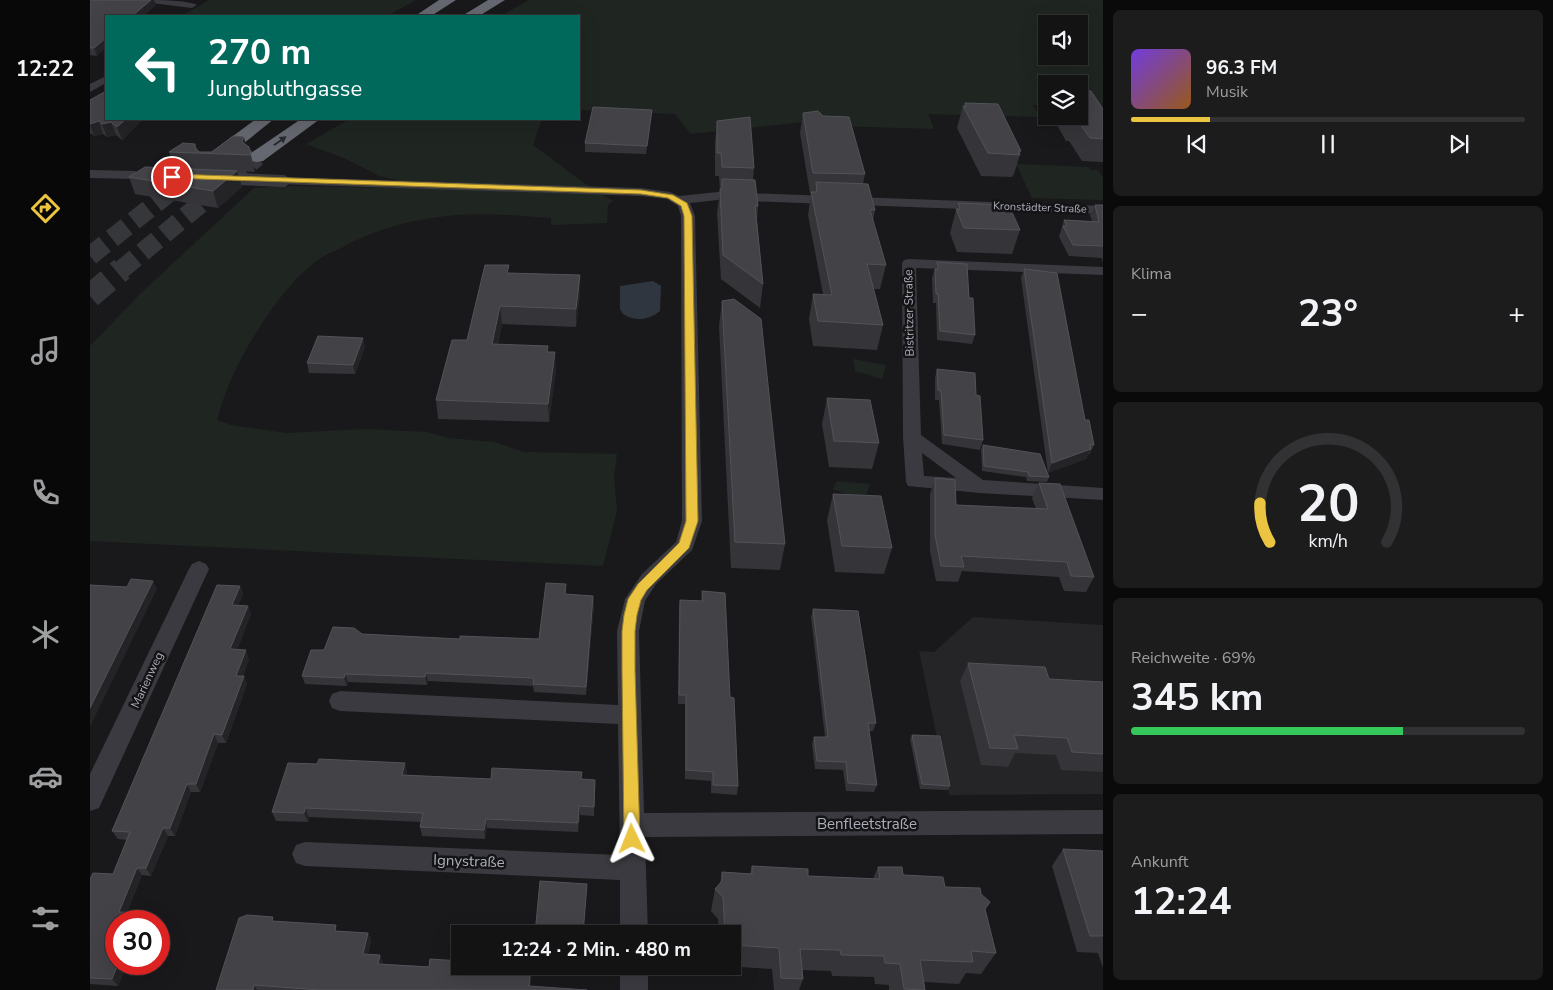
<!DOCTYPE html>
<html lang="de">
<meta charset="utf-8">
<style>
:root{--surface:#131314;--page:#1c1c1d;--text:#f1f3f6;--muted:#9d9ea0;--line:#323234;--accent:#ebc441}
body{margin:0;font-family:"Nunito Sans",sans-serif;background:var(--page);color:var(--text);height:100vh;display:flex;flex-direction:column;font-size:19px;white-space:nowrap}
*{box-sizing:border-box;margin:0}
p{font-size:16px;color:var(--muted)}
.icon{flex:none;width:28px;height:28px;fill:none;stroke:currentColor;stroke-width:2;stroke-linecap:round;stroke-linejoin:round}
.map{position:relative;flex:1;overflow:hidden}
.details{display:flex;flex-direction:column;gap:10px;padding:10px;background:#0a0a0b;width:450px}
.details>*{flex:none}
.banner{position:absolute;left:15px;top:15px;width:475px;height:105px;border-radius:0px;box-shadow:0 5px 20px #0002,0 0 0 1px var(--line);background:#00695c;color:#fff;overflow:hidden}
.tools{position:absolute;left:948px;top:15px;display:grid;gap:10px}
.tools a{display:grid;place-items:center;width:50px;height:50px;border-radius:0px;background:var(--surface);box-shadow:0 5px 20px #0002,0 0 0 1px var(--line);font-size:25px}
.speed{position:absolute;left:15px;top:910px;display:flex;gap:10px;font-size:25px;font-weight:700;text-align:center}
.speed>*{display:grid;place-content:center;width:65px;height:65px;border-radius:50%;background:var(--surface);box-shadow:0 5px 20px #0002,0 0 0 1px var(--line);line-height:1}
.speed .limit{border:8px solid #d22;background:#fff;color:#111}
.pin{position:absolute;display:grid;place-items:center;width:42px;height:42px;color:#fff;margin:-21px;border:2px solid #fff;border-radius:50%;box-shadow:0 1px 5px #0007}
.me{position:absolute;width:55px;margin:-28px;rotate:358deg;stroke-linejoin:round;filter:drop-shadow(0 0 4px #0008)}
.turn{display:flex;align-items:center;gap:18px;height:105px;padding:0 20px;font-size:22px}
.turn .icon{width:65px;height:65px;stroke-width:2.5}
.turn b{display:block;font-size:35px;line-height:42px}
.big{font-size:38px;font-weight:700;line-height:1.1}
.details .card{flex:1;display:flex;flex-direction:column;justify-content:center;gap:8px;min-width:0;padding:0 18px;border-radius:8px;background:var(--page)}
.details .dial{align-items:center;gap:0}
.dial svg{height:130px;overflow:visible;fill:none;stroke:var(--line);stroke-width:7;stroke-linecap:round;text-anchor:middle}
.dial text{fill:var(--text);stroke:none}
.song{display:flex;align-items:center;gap:15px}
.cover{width:60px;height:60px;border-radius:8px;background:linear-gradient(135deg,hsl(260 70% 55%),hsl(30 70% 35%))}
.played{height:5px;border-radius:2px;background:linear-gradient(90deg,var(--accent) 20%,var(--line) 20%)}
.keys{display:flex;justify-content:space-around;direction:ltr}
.heat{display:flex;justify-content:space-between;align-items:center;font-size:28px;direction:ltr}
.charge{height:8px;border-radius:4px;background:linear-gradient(90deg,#34c759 69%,var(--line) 0)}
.trip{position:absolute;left:361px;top:925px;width:290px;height:50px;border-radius:0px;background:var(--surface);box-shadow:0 5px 20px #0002,0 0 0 1px var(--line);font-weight:700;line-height:50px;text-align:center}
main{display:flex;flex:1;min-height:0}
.dock{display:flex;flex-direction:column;width:90px;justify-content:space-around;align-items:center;background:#080808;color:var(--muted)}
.dock .icon{width:35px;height:35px}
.dock .current{color:var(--accent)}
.dock b{font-size:22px;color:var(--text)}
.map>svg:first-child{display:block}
.built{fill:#252528}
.green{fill:#1f2621;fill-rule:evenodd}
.water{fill:#2f363f}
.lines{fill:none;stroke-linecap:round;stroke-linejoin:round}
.motorway-tunnel-far1{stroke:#36373b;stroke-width:19;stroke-dasharray:19 9;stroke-linecap:butt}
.motorway-tunnel{stroke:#36373b;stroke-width:24;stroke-dasharray:24 12;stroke-linecap:butt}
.minor{fill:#3a3a40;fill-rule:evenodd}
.motorway{fill:#666871;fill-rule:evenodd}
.minor-bridge{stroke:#3a3a40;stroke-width:12}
.wall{fill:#353539}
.shaded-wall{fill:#242427}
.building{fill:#424247;stroke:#525359}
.oneway{fill:#28292d}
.route{fill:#ebc441;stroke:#997f2a}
.labels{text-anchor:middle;stroke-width:5;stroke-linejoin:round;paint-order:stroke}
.far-street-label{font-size:11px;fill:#acafba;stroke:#141416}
.street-label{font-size:12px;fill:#acafba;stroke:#141416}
.near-street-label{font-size:15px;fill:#acafba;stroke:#141416}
</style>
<main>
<nav class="dock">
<b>12:22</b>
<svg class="icon current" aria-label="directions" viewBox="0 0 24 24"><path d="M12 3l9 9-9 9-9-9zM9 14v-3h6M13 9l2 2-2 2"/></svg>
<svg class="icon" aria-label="music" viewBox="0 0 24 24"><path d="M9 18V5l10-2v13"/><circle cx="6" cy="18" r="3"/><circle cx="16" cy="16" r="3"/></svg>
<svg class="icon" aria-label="phone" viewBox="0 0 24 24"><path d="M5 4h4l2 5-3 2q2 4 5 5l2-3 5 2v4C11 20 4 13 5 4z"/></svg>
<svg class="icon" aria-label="climate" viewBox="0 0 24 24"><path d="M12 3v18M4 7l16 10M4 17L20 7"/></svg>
<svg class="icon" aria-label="car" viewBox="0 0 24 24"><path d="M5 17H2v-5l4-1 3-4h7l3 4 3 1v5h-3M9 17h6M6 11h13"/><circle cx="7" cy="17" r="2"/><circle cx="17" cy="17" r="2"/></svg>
<svg class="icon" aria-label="filters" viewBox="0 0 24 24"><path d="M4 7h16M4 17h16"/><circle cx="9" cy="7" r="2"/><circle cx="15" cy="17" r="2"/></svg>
</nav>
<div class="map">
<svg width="1013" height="990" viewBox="0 0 1013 990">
<rect width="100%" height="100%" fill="#19191b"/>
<path class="built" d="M883,617L1013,625V794L859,795L829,651L844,652Z"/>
<path class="green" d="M119,0H326L297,16H92Z
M439,0H1013V107L989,106V84H956V105H943L950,117L838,114L844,129L749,126L741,119L601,134L585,114L489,110V16H411ZM956,24H989V56H956Z
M260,119H452L443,145L494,183L523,201L518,205L517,223L461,225V218C387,211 322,211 255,246C245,251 233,255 225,262C204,278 188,300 173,322C153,352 136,385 127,420L141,425L196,433L277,429L337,432L358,438L404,442L434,452L527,454L524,476L527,511L513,566L0,541V346L50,294L164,188L193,186L308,188L312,181L289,176L254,158L216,144Z
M926,164L999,167L1001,170H1008L1013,178V200L942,198Z
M763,359L796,365L792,379L765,371Z
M747,481L780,484L774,501L743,489Z"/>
<path class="water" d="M563,281L571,286L570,311C559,320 545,322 533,314L530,309V286Z"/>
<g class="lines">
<path class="motorway-tunnel-far1" d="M0,256L100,176
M31,270L167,157"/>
<path class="motorway-tunnel" d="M0,296L32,269"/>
<path class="minor" d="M56,0C71,0 95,0 107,5L102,8L61,3Z
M16,76V83L0,92V84Z
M0,170L45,171L51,175L45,179L0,178Z
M193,177L551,188L580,192L589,196L628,192L1013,206V214L628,200L600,203L605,216L612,521L602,550L566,584L555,601L549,631L554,813L1013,810V834L555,837L558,934H530V880L215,866L206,863L202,854L206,845L215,842L530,855L528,724L250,711L242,708L239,701L242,694L250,691L528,705L527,631L535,599L552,574L586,542L592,521L591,216L588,206L577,199L551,196L189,184L187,181Z
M819,259L1013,267V275L826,268L831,435L893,480L1013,488V500L890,493L818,486L816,482L813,437L812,263L814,260ZM832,453L866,478L834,476Z
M109,561L116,564L119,569L9,808L0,811V774L99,569L102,564Z
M530,966H558V990H530Z"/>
<path class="motorway" d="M349,0H366L341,16H325Z
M398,0H415L389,16H372Z
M166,119H184L128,164L122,165L116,164L113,160L116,156Z
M211,119H230L173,161L167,162L161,161L158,157L161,153Z"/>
<path class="minor-bridge" d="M124,178L193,181"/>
</g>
<path class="wall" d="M0,0H64L66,5L53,16H16L7,56L0,55Z
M0,100L16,119H53L32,140L26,135L17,137L13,134L4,136L1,133L0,134Z
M875,103L931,151L924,174L922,177L891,176L867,128L873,106H874Z
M1013,109V162L992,161L979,141H976L962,116H989Z
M562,110L561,118L556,154L495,152V143Z
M713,113L775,174L773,184L785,210L783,221L796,265L790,289H783L793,325L787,350L723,346L719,319L723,294H733L718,215L721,194L720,193L710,133Z
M627,121L664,168L663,180L668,206L667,220L673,284L670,308L631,279L627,213L630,190L629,176H625V143Z
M105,144L107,150L109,152H122L156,145L159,147L165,172L147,171L152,187L128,208L45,194L39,177L84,168L79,152Z
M868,203L917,210L930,230L922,254L867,252L860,233Z
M1005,205H1013V263L1012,258L979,256L969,237L974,220L1002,221L1000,215Z
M847,262L879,298L885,335L882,344L847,340L846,303H843L842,278Z
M934,269L995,420L1004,445L999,455L998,454L996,459L958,473L931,278Z
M419,273L490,275V293L486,327L412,324L408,344L459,352L466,370L459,422L348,419L346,400L377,340Z
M632,301L695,544L690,570L641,568L629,326Z
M275,347L265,374L219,373L217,363Z
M847,369L893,440L890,450L852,444L849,400H845V378Z
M737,398L789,443L782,469L739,467L732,424Z
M893,445L959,477L957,482L937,481L936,477L892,471L891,450Z
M845,478L866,505L946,509L942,498L949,483L1004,577L996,592L974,591L969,577L872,571L868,582L846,581L840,551V494Z
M743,494L802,548L794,574L745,572L737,520Z
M150,586L153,594L148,605L158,606L161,614L147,650L159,659L153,676L157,684L136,743H128L110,792H101L85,836H78L61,876L52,875L37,912L48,913L53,920L26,964H37L28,986L0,984V879L23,874L37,840L28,839L22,831Z
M612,591L640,697L648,786L647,795L621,793V781L595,779V704H588L589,609L590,600L611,601Z
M476,594L503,596L504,604L496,695L444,692L443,686L338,681L337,685L258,682L257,686L215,684L212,676L234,650L272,634L370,639H449Z
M723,609L786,723L783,731H779L787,785L784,792L756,791L753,770L725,769L722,744L724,737H735L721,617Z
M878,663L959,679L1013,682V772L971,770L966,755L925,753L918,767L891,765L870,681Z
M822,735L860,786L858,790L830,789L820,739Z
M227,764L317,772L316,775L401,779L505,780L504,816L490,815L488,832L397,828L395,839L332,836L330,827L331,822L219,817L218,822L186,821L182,812Z
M973,849L1013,851V968L1008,953L987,952L962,866Z
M662,866L718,876L783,879L788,867L813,875L855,887L895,910L906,953L891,974L876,973L869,984L834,982L835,990H799V985L785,984L784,977L742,976L741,971L712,970L713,979L709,990H684L682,969L633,966H642V934H629L628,919L621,911L625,889L630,884L632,872L660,874Z
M185,921L249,931L278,933L281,940L278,954L290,955L293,963V964L442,972L440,986L497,990H126Z"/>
<path class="shaded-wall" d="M61,0H64L66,5L53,16H42Z
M16,38V48L7,56L4,48Z
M36,119H53L32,140L27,127Z
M9,121L13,134L4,136L0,124Z
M21,122L26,135L17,137L12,124Z
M154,137L158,153L152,142Z
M147,171L152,187L128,208L123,191Z
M490,275V293L486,327V309Z
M410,306L412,324L404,362L402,344Z
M273,338L275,347L265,374L263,365Z
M465,352L466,370L459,422L458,404Z
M1001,449L996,459L958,473L962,463Z
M63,581L67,589L0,727V708Z
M150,586L153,594L145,613L142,605Z
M503,596L504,604L496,695V687Z
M158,606L161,614L144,658L140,649Z
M156,650L159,659L150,684L146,676Z
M336,673L338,681L337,685L335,677Z
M255,674L258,682L257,686L254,678Z
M154,676L157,684L136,743L132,735Z
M124,734L128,743L110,792L106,784Z
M315,763L317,772L315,784L312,775Z
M97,784L101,792L85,836L80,828Z
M489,806L490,815L488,832V823Z
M215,808L219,817L218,822L214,813Z
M396,819L397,828L395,839L394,830Z
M73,828L78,836L61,876L56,868Z
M47,868L52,875L35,919L29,912Z
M48,913L53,920V921H45Z
M278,933L281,940L276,961L273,954Z
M290,955L293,963L291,971L288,964Z
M28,964H37L28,986L22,979Z
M441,966L442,972L440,990L439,986Z
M164,985L167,990H163Z"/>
<path class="building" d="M0,0H61L42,16H16V38L4,48H0Z
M16,91V119H36L27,127L21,122L12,124L9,121L0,124V100Z
M989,91H1001L1013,109V139L1000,138L986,119H984L982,116H989Z
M875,103L908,104L931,151H928L930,155L898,153L873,106L876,107Z
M503,107L562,110L557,146L495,143Z
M728,111L733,116L759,117L775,174L723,173L713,113Z
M660,117L664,168L632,167L631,153H627V121Z
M143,136L154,137L152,142L159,147L161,155L79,152L93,143L105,144V147L109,152H122Z
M55,167L147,171L123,191L39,177Z
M632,179L665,180L668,206H665L673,284L633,255L630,189H632Z
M726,182L778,184L785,210H780L796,265L777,264L793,325L728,321L723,294L742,295L721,192H727Z
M868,203L915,205L917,210H921L930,230L874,228L866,209H870Z
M1005,205H1013V246L983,245L973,226H977L974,220L1009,222Z
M847,262L877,264L879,298H883L885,335L850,331L848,294H846L845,269H848Z
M395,265H419L417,273L490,275L486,309L410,306L402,344L458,346L457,352H465L458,404L346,400L362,340H377Z
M934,269L967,273L995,420H999L1004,445L1000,444L1001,449L962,463Z
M644,299L671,319L695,544L645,542L632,301Z
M228,336L273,338L263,365L217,363Z
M847,369L885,373L886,395L890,396L893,440L854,435L851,391L848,390Z
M737,398L780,400L789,443L744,441Z
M893,445L950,454L959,477L939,476L938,472L894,466Z
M845,478L865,480L866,505L958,509L949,483L970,484L1004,577L981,576L977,562L871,556L874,567L851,566L845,535Z
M743,494L791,496L802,548L752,546Z
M41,579L63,581L0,708V585L37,587Z
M456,583L476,584L475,594L503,596L496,687L443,684L444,679L442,678L336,673L335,677L255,674L254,678L212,676L221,650H234L243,627L264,628L272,634L370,639V636L449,639Z
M127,585L150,586L142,605L158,606L140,649L156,650L146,676H154L132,735L124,734L106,784H97L80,828H73L56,868H47L29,912L48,913L45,921H26V964H28L22,979L0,978V879L3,873L23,874L40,832L22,831Z
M612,591L635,593L640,697L644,698L648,786L623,785V772L596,770V695H589L590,600L613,601Z
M723,609L768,611L786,723H778L787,785L758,783L756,762L727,761L724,737H738Z
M878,663L955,667L959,679L1013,682V754L982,752L977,738L924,735L928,749L900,748Z
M822,735L850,736L860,786L832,784Z
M229,759L315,763L312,775L401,779L402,768L492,772L491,779L505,780L504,807L489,806L488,823L396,819L394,830L330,827L333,813L215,808L214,813L182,812L198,763L227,764Z
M973,849L1013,851V936H1000Z
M662,866L718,869V876L790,879L788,867H812L813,875L853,877L855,887L890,888L891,894L900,902L895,909L906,953L881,951L883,962L830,960L835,990L814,989L810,964L795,963L794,956L751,955L750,950L710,949L713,979L691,978L689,948L642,945V934H635L633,897L625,889L632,881V872L662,874Z
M450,881L497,884L493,934H445Z
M157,915L183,917L182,921L246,925L245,931L278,933L273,954L290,955L288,964L339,967L340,959L370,961V966H441L439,986L497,990H230L164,985L163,990H126L149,918Z"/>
<defs><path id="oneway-solid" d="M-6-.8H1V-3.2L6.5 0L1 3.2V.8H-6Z" transform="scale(1.25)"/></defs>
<use class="oneway" href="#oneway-solid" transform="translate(190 141) rotate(-35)"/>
<path class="route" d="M82,174L551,190L583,195L597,203L602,216L608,521L599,548L557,590L551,600L547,615L545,631V670L550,839L548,844L542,847L537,844L534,839L532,670V631L534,615L538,599L548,584L589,543L596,521L594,216L591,206L578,198L551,194L80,178L79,177Z"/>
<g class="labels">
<g class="far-street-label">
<text transform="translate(950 207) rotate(2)" y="4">Kronstädter Straße</text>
</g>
<g class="street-label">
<text transform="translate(819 313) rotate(-91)" y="4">Bistritzer Straße</text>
<text transform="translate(57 680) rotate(-65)" y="4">Marienweg</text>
</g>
<g class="near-street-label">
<text x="777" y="829">Benfleetstraße</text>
<text transform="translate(379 861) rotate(2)" y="5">Ignystraße</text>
</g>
</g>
</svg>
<div class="tools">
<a><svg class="icon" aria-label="sound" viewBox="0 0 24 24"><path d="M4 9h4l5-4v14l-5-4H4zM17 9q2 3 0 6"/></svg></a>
<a><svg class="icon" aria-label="layers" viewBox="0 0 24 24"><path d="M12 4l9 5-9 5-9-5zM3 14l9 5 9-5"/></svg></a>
</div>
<div class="speed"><div class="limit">30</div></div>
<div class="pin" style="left:82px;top:177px;background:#d93025"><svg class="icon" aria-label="arrive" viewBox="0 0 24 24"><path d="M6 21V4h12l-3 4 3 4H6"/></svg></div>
<svg class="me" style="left:542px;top:839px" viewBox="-20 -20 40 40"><path d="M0-17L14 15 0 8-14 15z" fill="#ebc441" stroke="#fff" stroke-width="4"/></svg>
<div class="trip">12:24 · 2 Min. · 480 m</div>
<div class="banner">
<div class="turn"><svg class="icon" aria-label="left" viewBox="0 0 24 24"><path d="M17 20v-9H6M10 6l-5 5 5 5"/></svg><div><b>270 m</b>Jungbluthgasse</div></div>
</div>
</div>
<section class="details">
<div class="card">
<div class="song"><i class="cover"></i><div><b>96.3 FM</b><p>Musik</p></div></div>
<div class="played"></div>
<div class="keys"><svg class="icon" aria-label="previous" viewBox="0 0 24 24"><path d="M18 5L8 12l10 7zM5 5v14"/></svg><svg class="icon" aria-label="pause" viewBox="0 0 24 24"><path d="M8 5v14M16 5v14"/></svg><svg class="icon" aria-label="next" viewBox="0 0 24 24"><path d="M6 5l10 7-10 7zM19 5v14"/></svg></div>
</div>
<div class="card"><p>Klima</p>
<div class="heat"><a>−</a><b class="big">23°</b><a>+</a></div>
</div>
<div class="card dial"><svg viewBox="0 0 100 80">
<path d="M14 69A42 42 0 1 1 86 69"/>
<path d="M14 69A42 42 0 0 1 8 45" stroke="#ebc441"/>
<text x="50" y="56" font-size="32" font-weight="700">20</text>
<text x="50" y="72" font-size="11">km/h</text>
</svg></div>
<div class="card"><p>Reichweite · 69%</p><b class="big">345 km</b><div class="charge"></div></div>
<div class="card"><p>Ankunft</p><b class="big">12:24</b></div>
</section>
</main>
